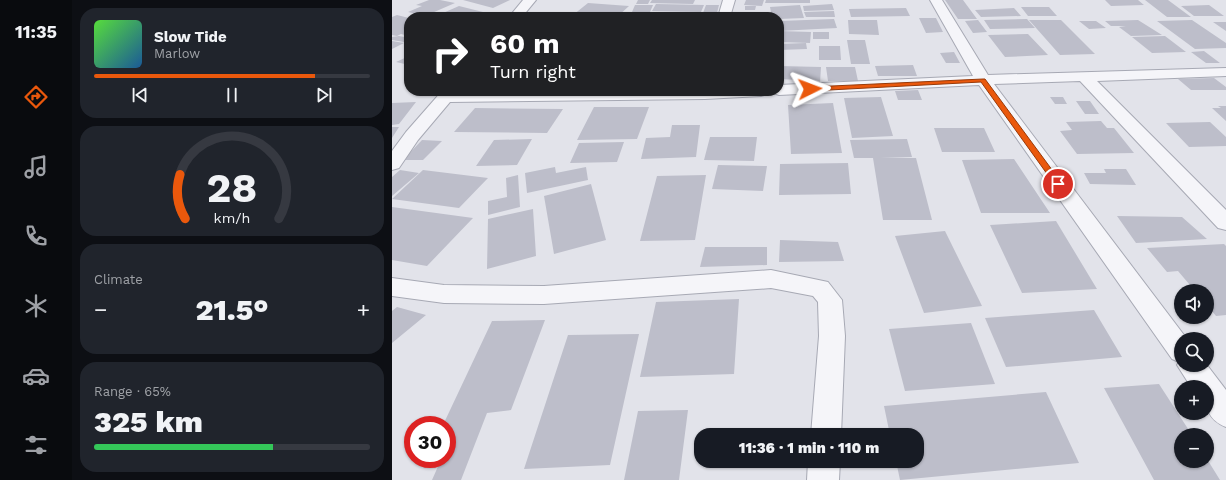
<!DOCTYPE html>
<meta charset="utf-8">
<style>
:root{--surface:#171b24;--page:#20242c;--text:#f1f3f6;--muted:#9ea1a6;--line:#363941;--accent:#ea580c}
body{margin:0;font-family:"Work Sans",sans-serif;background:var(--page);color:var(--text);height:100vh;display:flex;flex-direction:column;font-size:15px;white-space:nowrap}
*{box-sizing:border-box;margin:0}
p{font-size:13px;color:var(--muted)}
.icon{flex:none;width:22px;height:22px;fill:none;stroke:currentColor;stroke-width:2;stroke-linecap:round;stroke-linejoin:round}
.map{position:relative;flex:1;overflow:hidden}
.drawer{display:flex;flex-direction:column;gap:8px;padding:8px;background:#0d0f14;width:320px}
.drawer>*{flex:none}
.top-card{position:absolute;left:12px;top:12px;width:380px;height:84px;border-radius:16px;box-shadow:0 1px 3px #0004;background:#202124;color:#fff;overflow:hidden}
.controls{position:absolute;left:782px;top:284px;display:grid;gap:8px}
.controls a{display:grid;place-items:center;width:40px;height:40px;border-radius:50%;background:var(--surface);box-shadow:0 1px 3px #0004;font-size:20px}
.speed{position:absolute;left:12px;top:416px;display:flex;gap:8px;font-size:20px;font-weight:700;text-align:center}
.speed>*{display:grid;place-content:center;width:52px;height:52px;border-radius:50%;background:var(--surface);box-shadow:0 1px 3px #0004;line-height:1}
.speed .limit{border:6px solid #d22;background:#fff;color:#111}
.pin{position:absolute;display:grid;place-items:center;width:34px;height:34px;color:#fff;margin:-17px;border:2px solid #fff;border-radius:50%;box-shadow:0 1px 4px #0007}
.me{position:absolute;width:44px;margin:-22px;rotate:87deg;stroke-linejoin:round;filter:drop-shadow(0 0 3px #0008)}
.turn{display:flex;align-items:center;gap:14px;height:84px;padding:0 20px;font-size:18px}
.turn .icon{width:52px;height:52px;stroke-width:2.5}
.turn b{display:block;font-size:28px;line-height:34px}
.big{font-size:30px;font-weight:800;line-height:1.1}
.drawer .tile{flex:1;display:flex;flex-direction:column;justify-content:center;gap:6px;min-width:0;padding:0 14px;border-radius:16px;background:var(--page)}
.drawer .dial{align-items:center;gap:0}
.dial svg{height:104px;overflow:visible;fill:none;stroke:var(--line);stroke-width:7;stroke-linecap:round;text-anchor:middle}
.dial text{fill:var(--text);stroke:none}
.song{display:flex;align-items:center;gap:12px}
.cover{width:48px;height:48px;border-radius:6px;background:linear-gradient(135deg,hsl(110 70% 55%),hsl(210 70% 35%))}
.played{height:4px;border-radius:2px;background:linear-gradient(90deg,var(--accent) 80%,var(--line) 80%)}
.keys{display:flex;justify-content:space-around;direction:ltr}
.heat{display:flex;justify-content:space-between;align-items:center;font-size:22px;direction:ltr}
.charge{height:6px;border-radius:3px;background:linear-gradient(90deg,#34c759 65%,var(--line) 0)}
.trip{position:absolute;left:302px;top:428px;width:230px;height:40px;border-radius:16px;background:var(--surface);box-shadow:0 1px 3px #0004;font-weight:800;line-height:40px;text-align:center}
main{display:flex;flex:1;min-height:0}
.menu{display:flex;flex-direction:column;width:72px;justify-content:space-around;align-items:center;background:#090b0e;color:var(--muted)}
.menu .icon{width:28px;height:28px}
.menu .current{color:var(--accent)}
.menu b{font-size:18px;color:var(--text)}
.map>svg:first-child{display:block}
.building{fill:#bdbeca}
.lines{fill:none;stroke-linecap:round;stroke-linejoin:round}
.street-casing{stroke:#a7a9b4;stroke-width:2}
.street{fill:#f5f5f9;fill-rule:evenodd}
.route{fill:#ea580c;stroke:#983908}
</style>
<main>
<nav class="menu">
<b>11:35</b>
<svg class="icon current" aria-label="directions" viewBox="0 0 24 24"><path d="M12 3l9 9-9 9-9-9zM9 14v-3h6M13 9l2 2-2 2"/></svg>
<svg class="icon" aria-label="music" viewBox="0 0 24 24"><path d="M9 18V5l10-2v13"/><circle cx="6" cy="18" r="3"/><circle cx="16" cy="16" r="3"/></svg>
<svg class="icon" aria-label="phone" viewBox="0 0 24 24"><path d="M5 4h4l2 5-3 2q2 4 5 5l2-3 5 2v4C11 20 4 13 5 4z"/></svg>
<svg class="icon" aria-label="climate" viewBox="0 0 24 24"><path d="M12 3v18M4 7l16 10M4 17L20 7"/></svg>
<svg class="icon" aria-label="car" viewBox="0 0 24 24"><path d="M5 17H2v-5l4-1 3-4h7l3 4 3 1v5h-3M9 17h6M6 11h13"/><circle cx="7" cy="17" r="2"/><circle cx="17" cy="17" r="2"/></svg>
<svg class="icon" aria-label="filters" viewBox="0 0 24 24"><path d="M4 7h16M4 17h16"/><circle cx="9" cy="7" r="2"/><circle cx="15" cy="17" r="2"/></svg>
</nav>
<section class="drawer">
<div class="tile">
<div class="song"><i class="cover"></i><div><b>Slow Tide</b><p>Marlow</p></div></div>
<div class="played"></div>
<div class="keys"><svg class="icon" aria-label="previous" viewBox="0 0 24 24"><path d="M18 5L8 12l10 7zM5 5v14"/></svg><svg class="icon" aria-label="pause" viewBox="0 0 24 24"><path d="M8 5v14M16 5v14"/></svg><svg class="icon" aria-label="next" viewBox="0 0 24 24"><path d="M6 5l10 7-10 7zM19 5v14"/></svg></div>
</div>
<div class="tile dial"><svg viewBox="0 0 100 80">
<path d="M14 69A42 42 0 1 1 86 69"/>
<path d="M14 69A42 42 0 0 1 10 35" stroke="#ea580c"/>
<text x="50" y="56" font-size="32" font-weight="700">28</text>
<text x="50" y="72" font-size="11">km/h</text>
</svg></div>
<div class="tile"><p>Climate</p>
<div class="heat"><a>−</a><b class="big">21.5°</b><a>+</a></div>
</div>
<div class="tile"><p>Range · 65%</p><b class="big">325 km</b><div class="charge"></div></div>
</section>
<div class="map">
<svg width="834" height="480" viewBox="0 0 834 480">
<rect width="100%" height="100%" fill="#e2e3ea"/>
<path class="building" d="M37,0H48L63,3L33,16L16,12L30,6L24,5Z
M71,0H118L101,8Z
M246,0H258L256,4H244Z
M260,0H303L301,4L258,3Z
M354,0H372L370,6L352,5Z
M374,0H418V3H373Z
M553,0H571L585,19H566Z
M713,0H746L752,5L719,6Z
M753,0H776L799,17H775Z
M196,3L237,6L225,17L181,15Z
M264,4L312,5L309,12L260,11Z
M440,4L442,10L412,11L411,6Z
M243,5H261L258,12H240Z
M314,5H327L325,13H311Z
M408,5L412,18L387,19V17H380L378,7Z
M817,5L832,16H802L789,6Z
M67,6L91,12L79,17H42Z
M353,6H364L363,10H353Z
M629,7H657L665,16H636Z
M514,8L518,16L459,17L457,9Z
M622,8L629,16L589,17L583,10Z
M442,11L443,17H414L412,12Z
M244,12L315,14L313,17H241Z
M5,15L17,18V36L9,34L5,36L0,35V17Z
M527,18H544L551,32L534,33Z
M442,19L445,28L387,31V21Z
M635,19L643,28L598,29L592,20Z
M456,20H485L487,35L457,34Z
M586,20L595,32L581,33L573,21Z
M637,20H669L703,54L668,55Z
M746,20L770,35L739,36L727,27L734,26H719L713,21Z
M800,20L834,43V48L803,49L765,21Z
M687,21H704L714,28L697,29Z
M821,22H834V31Z
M387,31L419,32L418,43L387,42Z
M421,32H437V39H421Z
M636,34L656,55L613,57L596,35Z
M7,36L17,38V40L12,42L0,40V37Z
M773,36L794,52L760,53L740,37Z
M455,40H473L478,64H459Z
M0,41L12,43L0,49Z
M414,43L415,49L387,50V44Z
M427,46H448L449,60H427Z
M812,51L828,63H814L799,52Z
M562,52L568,63H554L548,53Z
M17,56V65L4,62Z
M521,65L525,76H486L483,66Z
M387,66L429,67L428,83H406L407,80L387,79Z
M434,67H463L466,81H436Z
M822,78L834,87V90H799L786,79Z
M526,90L530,100H506L503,91Z
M489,97L501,136L460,138L452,98Z
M658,97H671L675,104H663Z
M684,101H698L707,114H693Z
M24,102L7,124L0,125V103Z
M441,103L450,153L399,154L396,105Z
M826,106H834V121L820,108H829Z
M202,107H257L245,139L185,140Z
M83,108L171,109L155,133L62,132Z
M709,121L715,128H722L742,153L685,154L668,131L680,130L674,122Z
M818,122L834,137V146L797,147L774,123Z
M280,125H308L304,157L249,159L254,138L278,137Z
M0,127H7L0,138Z
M542,128H592L603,152H550Z
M318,137H365L362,161L312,160Z
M140,139L125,165L84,166L102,140Z
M515,139L520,157L489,158H524L540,220H491L481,158H462L458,140Z
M30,140L50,141L31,160H11Z
M232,142L225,162L178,163L187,143Z
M622,159L658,213H589L570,160Z
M456,163L459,194L387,195L388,164Z
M326,165L375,166L371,191L320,189Z
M163,167L164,173L194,167L196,180L135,193L133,173Z
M712,169H734L744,185L698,184L692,173H714Z
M8,170L27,173L0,196V177Z
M31,170L96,178L67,208L0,199Z
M126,175L128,207L96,215V201L115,197L114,178Z
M314,175L303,240L248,241L265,176Z
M199,184L214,240L162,254L152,196Z
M0,207L81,218L35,266L0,260Z
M141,209L144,256L95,269L96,219Z
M725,216L790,217L815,239L744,243Z
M664,221L705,289L630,293L598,225Z
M553,231L590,306L532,313L503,236Z
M388,240L446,242L452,261L387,262Z
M832,244L834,246V315L824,316L815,305V291H803L786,271L775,272L755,248Z
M313,247H375V265L308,267Z
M347,299L342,374L248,377L264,302Z
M5,307L34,315L0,343V311Z
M702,310L730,357L614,367L593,318Z
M153,320L119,410L95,413L69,480H40L48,462H34L35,459H55V425H51L100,321Z
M579,323L603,384L513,391L497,329Z
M247,334L218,465L132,469L176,335Z
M767,384L800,435H789V461H815V459L828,480H762L712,388Z
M654,392L687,463L508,480L504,461H525V435H498L492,406Z
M296,410L287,480H232L246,411Z"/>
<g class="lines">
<defs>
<path id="street" d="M131,0H144L130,17H117Z
M331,0H343L338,17H326Z
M538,0H550L596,75L834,68V76L705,81L834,210V230L826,228L688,81L602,84L795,339H789V365H815L834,390V427C813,418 815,407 815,387H799L785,365L787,362L780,359L587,85L387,95L381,93L380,91H387V85L581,76Z
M50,91H67L66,92L377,91L375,94L369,96L313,99L58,102L26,140L7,168L0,170V151L14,132Z
M379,270L436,282L450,300L453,336L449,435H419L427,336L426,302L421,296L379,288L152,304L52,303L0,296V278L52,285L152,286Z
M416,461H448L447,480H415Z"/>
</defs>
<use href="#street" class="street-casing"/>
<use href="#street" class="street"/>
</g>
<path class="route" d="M591,79H593L669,182V185H663L589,82L418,91L415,89L418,87Z"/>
</svg>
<div class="controls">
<a><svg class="icon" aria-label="sound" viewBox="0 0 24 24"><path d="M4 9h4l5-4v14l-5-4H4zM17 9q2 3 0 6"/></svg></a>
<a><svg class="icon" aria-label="search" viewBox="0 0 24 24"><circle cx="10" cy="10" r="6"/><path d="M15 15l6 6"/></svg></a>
<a>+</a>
<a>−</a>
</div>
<div class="speed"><div class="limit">30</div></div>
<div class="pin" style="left:666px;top:184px;background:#d93025"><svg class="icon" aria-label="arrive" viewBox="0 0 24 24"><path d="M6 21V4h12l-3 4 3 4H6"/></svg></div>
<svg class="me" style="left:418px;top:89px" viewBox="-20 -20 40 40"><path d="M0-17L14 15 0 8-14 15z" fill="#ea580c" stroke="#fff" stroke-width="4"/></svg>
<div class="trip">11:36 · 1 min · 110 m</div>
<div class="top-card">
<div class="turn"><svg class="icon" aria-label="right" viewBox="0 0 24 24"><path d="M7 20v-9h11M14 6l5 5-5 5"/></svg><div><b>60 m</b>Turn right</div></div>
</div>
</div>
</main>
